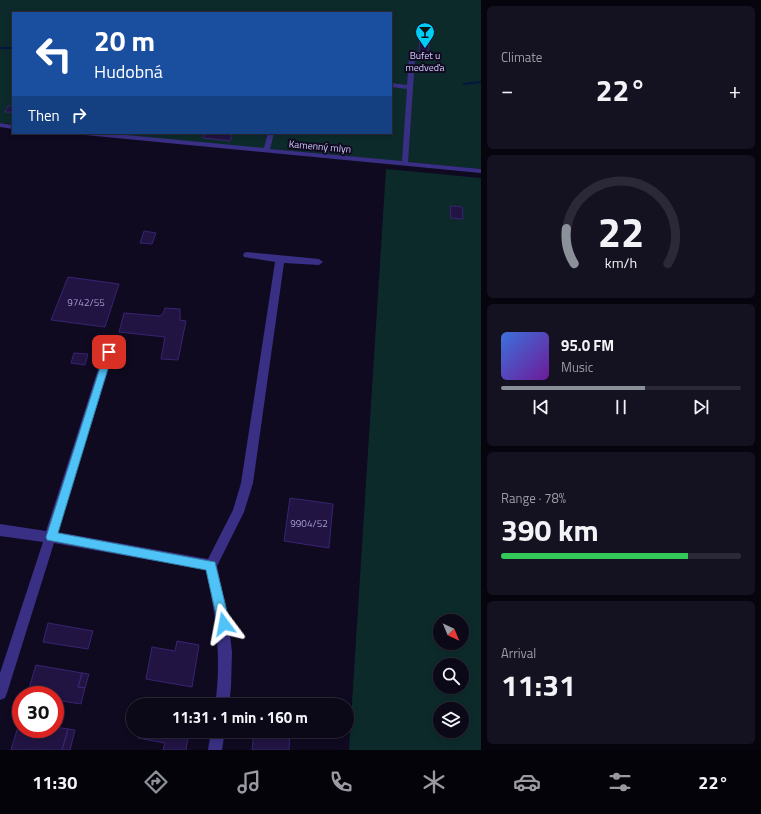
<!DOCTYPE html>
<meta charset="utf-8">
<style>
:root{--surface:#0b0818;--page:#141121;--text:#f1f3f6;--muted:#9a9aa2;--line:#2b2937;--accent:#8c9099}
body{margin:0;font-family:"Titillium Web",sans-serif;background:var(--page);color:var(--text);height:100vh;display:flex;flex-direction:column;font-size:15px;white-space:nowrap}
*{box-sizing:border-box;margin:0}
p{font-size:13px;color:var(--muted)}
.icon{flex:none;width:22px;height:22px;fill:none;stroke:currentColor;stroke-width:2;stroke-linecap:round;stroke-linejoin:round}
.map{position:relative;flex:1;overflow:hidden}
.details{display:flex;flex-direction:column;gap:6px;padding:6px;background:#06040d;width:280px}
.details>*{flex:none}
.hud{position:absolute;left:12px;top:12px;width:380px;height:122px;border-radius:0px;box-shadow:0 2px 6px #0003,0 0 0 1px var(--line);background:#1a4fa0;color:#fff;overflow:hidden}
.needle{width:26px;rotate:136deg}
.fabs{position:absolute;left:433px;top:614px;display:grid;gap:8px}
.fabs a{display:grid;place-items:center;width:36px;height:36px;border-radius:50%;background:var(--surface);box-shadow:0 2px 6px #0003,0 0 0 1px var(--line);font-size:20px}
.speed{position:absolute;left:12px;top:686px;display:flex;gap:8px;font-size:20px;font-weight:700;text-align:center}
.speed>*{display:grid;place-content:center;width:52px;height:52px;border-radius:50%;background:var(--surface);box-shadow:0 2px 6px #0003,0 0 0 1px var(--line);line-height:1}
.speed .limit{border:6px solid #d22;background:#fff;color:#111}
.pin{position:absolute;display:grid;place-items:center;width:34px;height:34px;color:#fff;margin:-17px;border-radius:8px;box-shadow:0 2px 6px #0006}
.me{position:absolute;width:44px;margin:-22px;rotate:347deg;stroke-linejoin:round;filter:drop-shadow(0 0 3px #0008)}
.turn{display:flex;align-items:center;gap:14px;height:84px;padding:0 16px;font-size:18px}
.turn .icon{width:52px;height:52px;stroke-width:2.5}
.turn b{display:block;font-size:28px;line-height:34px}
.then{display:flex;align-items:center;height:38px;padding:0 16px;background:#0003;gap:8px;font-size:15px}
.big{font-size:30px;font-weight:700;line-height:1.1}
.details .tile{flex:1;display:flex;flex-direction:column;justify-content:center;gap:6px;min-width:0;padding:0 14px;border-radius:6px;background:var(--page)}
.details .dial{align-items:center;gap:0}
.dial svg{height:104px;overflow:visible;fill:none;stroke:var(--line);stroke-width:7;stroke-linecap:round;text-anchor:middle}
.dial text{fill:var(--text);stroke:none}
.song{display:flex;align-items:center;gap:12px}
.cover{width:48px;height:48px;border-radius:6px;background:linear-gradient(135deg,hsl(220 70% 55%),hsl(280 70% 35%))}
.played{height:4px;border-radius:2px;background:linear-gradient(90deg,var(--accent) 60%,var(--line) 60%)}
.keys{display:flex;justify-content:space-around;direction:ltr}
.heat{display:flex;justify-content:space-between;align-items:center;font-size:22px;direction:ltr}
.charge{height:6px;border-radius:3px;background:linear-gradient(90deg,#34c759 78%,var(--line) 0)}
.trip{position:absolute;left:126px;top:698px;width:228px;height:40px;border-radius:20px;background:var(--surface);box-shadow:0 2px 6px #0003,0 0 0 1px var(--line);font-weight:700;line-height:40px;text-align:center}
.tab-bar{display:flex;height:64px;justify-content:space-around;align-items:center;background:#04030a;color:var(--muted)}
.tab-bar .icon{width:28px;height:28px}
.tab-bar .active{color:var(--accent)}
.tab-bar b{font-size:18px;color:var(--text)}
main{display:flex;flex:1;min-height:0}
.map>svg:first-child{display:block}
.green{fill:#0d2a2b;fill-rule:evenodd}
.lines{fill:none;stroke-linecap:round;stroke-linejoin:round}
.stream{fill:#041640;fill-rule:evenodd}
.building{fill:#211443;stroke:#382472}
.lane{fill:#393085;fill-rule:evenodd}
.street{fill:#393085;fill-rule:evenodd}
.route{fill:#4fc3f7;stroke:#337fa1}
.labels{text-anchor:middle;stroke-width:4;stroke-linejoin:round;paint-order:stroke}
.far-poi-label{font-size:10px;fill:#d3caff;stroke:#0f0a20}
.far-street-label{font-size:10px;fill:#d3caff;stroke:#0f0a20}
.number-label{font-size:10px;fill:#a69cd0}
</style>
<main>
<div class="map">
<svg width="481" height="750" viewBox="0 0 481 750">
<rect width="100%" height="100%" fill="#0f0a20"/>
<path class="green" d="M0,0H481V169L102,133H391V13H13V124L0,123Z
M386,169L481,178V750H349ZM440,621H462V643H440ZM440,665H462V687H440ZM440,709H462V731H440Z"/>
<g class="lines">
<path class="stream" d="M0,47H13V49H0Z
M481,81V83L464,85L462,84L464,83Z"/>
</g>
<path class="building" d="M420,27L431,28L429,29L428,58H419Z
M8,106H13L12,112H5Z
M205,133H232L230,141L203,138Z
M450,206L462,207L463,219L451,218Z
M144,231L156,233L152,244L140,243Z
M68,277L119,284L105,327L51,320Z
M165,308L180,309V320L186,321L178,360L161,359L165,337L119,332L124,313L160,316L163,314Z
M74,353L88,354L85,365L71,363Z
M290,498L333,504L329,548L284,541Z
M48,623L93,631L88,649L43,642Z
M177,641L199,645L192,687L146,679L152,647L175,651Z
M36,665L82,673L78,687L85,688L81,704L55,700V695H27Z
M82,673L89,674L85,688L78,687Z
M20,720L21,729H55V727L68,729L62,750H11Z
M68,729L75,730L70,750H62Z
M139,731H189L186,750H163L165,743L138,738Z
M254,731H290L289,750H252Z"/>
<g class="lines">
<path class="lane" d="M412,56L415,58L408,162L481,169V173L85,135L82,133H106L264,148L268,133H274L270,149L402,161L407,89L391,87V83L407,85L409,58Z
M0,123L13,125V129L0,127Z"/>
<path class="street" d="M247,252L319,259L323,262L319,265L284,263L253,483L244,512L217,566L228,618L232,652L231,687L229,705H215C222,659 216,616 206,570L54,543L7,693L5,698L0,700V673L43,542L0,536V524L46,531L103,354L97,351L95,348L97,345L100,344L110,348L120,346L123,347L125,350L123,353L113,355L57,532L208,559L233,510L241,483L275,262L244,257L243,255L244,253Z
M211,731H225L222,750H208Z"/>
</g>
<path class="route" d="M109,349L113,352L58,533L215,562L230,624L228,628L224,629L220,628L218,624L206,570L47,540L46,537L105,352Z"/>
<defs>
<symbol id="bar-pin" viewBox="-11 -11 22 30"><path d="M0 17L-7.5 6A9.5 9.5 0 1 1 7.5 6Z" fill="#00ccf5" stroke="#0f0a20"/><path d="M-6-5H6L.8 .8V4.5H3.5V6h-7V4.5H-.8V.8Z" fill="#111"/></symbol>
</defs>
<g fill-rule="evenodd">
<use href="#bar-pin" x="414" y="21" width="22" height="30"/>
</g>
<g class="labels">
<g class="far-poi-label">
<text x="425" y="59">Bufet u<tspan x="425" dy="12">medveďa</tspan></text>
</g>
<g class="far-street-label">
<text transform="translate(320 146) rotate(5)" y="4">Kamenný mlyn</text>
</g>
<g class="number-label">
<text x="86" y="306">9742/55</text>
<text x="309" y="527">9904/52</text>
</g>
</g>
</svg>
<div class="fabs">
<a><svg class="needle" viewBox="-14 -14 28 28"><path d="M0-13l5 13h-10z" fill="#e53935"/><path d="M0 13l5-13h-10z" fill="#9a9aa2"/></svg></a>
<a><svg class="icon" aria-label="search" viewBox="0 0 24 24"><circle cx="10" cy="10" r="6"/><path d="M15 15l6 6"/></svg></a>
<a><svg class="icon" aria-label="layers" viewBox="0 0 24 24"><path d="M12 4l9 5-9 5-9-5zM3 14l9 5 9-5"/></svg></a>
</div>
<div class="speed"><div class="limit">30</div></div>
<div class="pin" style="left:109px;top:352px;background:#d93025"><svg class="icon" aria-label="arrive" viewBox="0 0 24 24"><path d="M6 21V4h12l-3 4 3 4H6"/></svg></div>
<svg class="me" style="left:224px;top:624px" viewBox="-20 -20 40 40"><path d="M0-17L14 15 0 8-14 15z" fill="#4fc3f7" stroke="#fff" stroke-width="4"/></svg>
<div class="trip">11:31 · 1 min · 160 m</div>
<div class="hud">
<div class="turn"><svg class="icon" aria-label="left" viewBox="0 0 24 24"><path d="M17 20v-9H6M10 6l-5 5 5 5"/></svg><div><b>20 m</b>Hudobná</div></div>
<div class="then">Then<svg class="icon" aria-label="right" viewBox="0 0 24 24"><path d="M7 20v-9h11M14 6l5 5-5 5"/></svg></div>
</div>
</div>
<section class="details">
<div class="tile"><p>Climate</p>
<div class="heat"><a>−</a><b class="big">22°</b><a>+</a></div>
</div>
<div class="tile dial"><svg viewBox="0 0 100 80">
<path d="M14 69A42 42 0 1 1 86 69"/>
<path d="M14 69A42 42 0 0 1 8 42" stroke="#8c9099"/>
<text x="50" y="56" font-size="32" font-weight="700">22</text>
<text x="50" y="72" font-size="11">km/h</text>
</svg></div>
<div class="tile">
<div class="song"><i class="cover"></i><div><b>95.0 FM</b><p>Music</p></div></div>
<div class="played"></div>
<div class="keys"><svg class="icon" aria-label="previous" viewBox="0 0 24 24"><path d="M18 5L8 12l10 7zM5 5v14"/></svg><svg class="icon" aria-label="pause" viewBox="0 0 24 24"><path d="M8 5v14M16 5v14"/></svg><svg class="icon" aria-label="next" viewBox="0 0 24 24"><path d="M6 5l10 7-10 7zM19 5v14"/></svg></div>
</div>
<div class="tile"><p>Range · 78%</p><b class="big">390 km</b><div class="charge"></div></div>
<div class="tile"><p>Arrival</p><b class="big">11:31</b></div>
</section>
</main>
<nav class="tab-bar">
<b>11:30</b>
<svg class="icon active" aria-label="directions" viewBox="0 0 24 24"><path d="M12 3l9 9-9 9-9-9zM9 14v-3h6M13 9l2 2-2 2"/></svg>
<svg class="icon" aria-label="music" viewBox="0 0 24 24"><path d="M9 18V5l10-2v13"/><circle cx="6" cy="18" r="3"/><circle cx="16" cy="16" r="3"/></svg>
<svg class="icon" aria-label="phone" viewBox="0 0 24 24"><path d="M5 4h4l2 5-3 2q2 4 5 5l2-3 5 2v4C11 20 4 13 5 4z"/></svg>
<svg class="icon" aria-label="climate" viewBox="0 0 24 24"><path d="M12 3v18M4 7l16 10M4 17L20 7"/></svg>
<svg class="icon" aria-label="car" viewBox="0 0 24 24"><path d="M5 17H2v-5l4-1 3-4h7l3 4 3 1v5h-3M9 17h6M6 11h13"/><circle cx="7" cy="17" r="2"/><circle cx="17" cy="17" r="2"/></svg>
<svg class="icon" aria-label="filters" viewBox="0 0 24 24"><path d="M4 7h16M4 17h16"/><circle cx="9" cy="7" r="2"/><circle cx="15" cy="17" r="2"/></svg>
<b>22°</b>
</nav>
